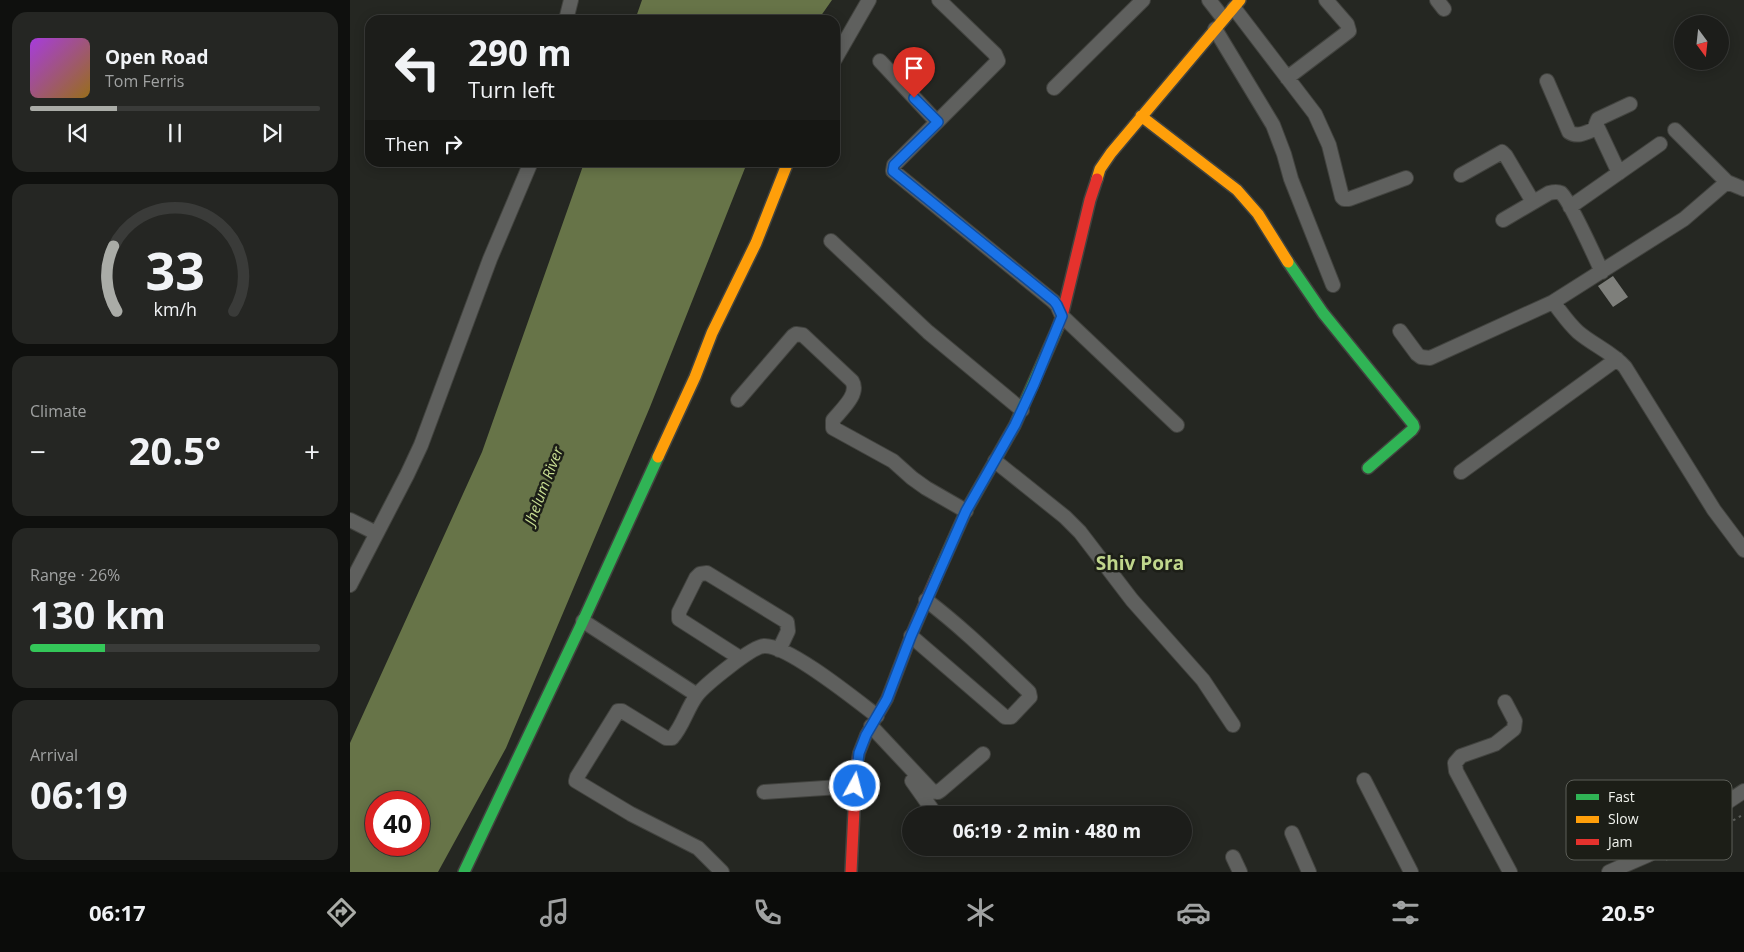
<!DOCTYPE html>
<meta charset="utf-8">
<style>
:root{--surface:#1c1d1a;--page:#252623;--text:#f1f3f6;--muted:#a0a2a2;--line:#3a3b39;--accent:#aaaca7}
body{margin:0;font-family:"Open Sans",sans-serif;background:var(--page);color:var(--text);height:100vh;display:flex;flex-direction:column;font-size:19px;white-space:nowrap}
*{box-sizing:border-box;margin:0}
p{font-size:16px;color:var(--muted)}
.icon{flex:none;width:28px;height:28px;fill:none;stroke:currentColor;stroke-width:2;stroke-linecap:round;stroke-linejoin:round}
.map{position:relative;flex:1;overflow:hidden}
.drawer{display:flex;flex-direction:column;gap:12px;padding:12px;background:#0f100e;width:350px}
.drawer>*{flex:none}
.guide{position:absolute;left:15px;top:15px;width:475px;height:152px;border-radius:15px;box-shadow:0 2px 12px #0003,0 0 0 1px var(--line);background:#1c1d1a;color:var(--text);overflow:hidden}
.needle{width:32px;rotate:165deg}
.controls{position:absolute;left:1324px;top:15px;display:grid;gap:10px}
.controls a{display:grid;place-items:center;width:55px;height:55px;border-radius:50%;background:var(--surface);box-shadow:0 2px 12px #0003,0 0 0 1px var(--line);font-size:25px}
.speed{position:absolute;left:15px;top:791px;display:flex;gap:10px;font-size:25px;font-weight:700;text-align:center}
.speed>*{display:grid;place-content:center;width:65px;height:65px;border-radius:50%;background:var(--surface);box-shadow:0 2px 12px #0003,0 0 0 1px var(--line);line-height:1}
.speed .limit{border:8px solid #d22;background:#fff;color:#111}
.pin{position:absolute;display:grid;place-items:center;width:42px;height:42px;color:#fff;margin:-51px -21px;border-radius:50% 50% 50% 0;rotate:-45deg;box-shadow:0 0 5px #0007}
.pin .icon{rotate:45deg}
.me{position:absolute;width:55px;margin:-28px;rotate:7deg;stroke-linejoin:round;filter:drop-shadow(0 0 4px #0008)}
.turn{display:flex;align-items:center;gap:18px;height:105px;padding:0 20px;font-size:22px}
.turn .icon{width:65px;height:65px;stroke-width:2.5}
.turn b{display:block;font-size:35px;line-height:42px}
.then{display:flex;align-items:center;height:48px;padding:0 20px;background:#0003;gap:10px;font-size:19px}
.big{font-size:38px;font-weight:700;line-height:1.1}
.drawer .tile{flex:1;display:flex;flex-direction:column;justify-content:center;gap:8px;min-width:0;padding:0 18px;border-radius:15px;background:var(--page)}
.drawer .dial{align-items:center;gap:0}
.dial svg{height:130px;overflow:visible;fill:none;stroke:var(--line);stroke-width:7;stroke-linecap:round;text-anchor:middle}
.dial text{fill:var(--text);stroke:none}
.song{display:flex;align-items:center;gap:15px}
.cover{width:60px;height:60px;border-radius:8px;background:linear-gradient(135deg,hsl(280 70% 55%),hsl(40 70% 35%))}
.played{height:5px;border-radius:2px;background:linear-gradient(90deg,var(--accent) 30%,var(--line) 30%)}
.keys{display:flex;justify-content:space-around;direction:ltr}
.heat{display:flex;justify-content:space-between;align-items:center;font-size:28px;direction:ltr}
.charge{height:8px;border-radius:4px;background:linear-gradient(90deg,#34c759 26%,var(--line) 0)}
.trip{position:absolute;left:552px;top:806px;width:290px;height:50px;border-radius:25px;background:var(--surface);box-shadow:0 2px 12px #0003,0 0 0 1px var(--line);font-weight:700;line-height:50px;text-align:center}
.dock{display:flex;height:80px;justify-content:space-around;align-items:center;background:#0b0c0a;color:var(--muted)}
.dock .icon{width:35px;height:35px}
.dock .selected{color:var(--accent)}
.dock b{font-size:22px;color:var(--text)}
main{display:flex;flex:1;min-height:0}
.map>svg:first-child{display:block}
.water{fill:#677448;fill-rule:evenodd}
.building{fill:#7e7f7b}
.lines{fill:none;stroke-linecap:round;stroke-linejoin:round}
.street-casing{stroke:#42433f;stroke-width:16}
.fast-casing{stroke:#42433f;stroke-width:14}
.slow-casing{stroke:#42433f;stroke-width:14}
.jam-casing{stroke:#42433f;stroke-width:14}
.path{stroke:#5b5d59;stroke-width:2;stroke-dasharray:2.5 4;stroke-linecap:butt}
.street{stroke:#5f605e;stroke-width:14}
.fast{stroke:#30b455;stroke-width:11}
.slow{stroke:#ff9f0a;stroke-width:11}
.jam{stroke:#e5322d;stroke-width:11}
.route-casing{stroke:#114b97;stroke-width:12}
.route{stroke:#1a73e8;stroke-width:9}
.labels{text-anchor:middle;stroke-width:5;stroke-linejoin:round;paint-order:stroke}
.water-label{font-size:15px;font-style:italic;fill:#c9df93;stroke:#1c1e17}
.district-label{font-size:19px;font-weight:bold;fill:#c0d68c;stroke:#1c1e17}
.key{fill:#1c1e17;stroke:#5c5e58;stroke-width:1}
.key-label{font-size:14px;fill:#f1f3ee}
</style>
<main>
<section class="drawer">
<div class="tile">
<div class="song"><i class="cover"></i><div><b>Open Road</b><p>Tom Ferris</p></div></div>
<div class="played"></div>
<div class="keys"><svg class="icon" aria-label="previous" viewBox="0 0 24 24"><path d="M18 5L8 12l10 7zM5 5v14"/></svg><svg class="icon" aria-label="pause" viewBox="0 0 24 24"><path d="M8 5v14M16 5v14"/></svg><svg class="icon" aria-label="next" viewBox="0 0 24 24"><path d="M6 5l10 7-10 7zM19 5v14"/></svg></div>
</div>
<div class="tile dial"><svg viewBox="0 0 100 80">
<path d="M14 69A42 42 0 1 1 86 69"/>
<path d="M14 69A42 42 0 0 1 12 29" stroke="#aaaca7"/>
<text x="50" y="56" font-size="32" font-weight="700">33</text>
<text x="50" y="72" font-size="11">km/h</text>
</svg></div>
<div class="tile"><p>Climate</p>
<div class="heat"><a>−</a><b class="big">20.5°</b><a>+</a></div>
</div>
<div class="tile"><p>Range · 26%</p><b class="big">130 km</b><div class="charge"></div></div>
<div class="tile"><p>Arrival</p><b class="big">06:19</b></div>
</section>
<div class="map">
<svg width="1394" height="872" viewBox="0 0 1394 872">
<rect width="100%" height="100%" fill="#252722"/>
<path class="water" d="M292,0H482L468,20H285Z
M234,163H397L300,407L156,748L88,872H0V743L132,452ZM26,802H69V845H26Z"/>
<path class="building" d="M1263,276L1278,297L1263,307L1248,286Z"/>
<g class="lines">
<defs>
<path id="street" d="M589,0L645,54L648,61L544,165L543,171L703,301L707,305L712,316L827,425
M859,0L873,18
M1087,0L1094,9
M884,8L965,114L979,145L992,197L994,199H999L1056,178
M216,20L221,0
M865,29L923,125L934,154L941,179L983,285
M485,59L519,0
M530,61L587,122
M937,78L999,31L997,24L976,0
M1197,81L1219,132C1228,138 1237,132 1247,128
M704,88L793,0
M1325,130L1377,182L1394,189
M1269,173L1246,124L1248,119L1280,104
M1111,175L1152,152L1156,156L1183,202
M1220,207L1310,144
M1153,220L1199,193C1203,192 1207,191 1211,193C1219,199 1246,259 1252,272
M481,241L578,332L672,410
M1203,302C1211,312 1218,323 1228,332C1243,345 1262,352 1275,367L1364,510L1394,550
M1050,331L1067,354L1071,357L1080,358L1203,302L1334,219L1377,182
M388,400L443,336L446,334L453,335L502,381C510,394 491,410 483,420V428L543,461L562,478L576,488L616,511
M645,461L715,517L730,532L782,600L853,680L883,725
M1111,472L1267,359
M0,520L26,533
M0,585L57,475L71,445L140,259L181,162
M233,621L347,695
M561,636L655,717H661L680,697L679,692C645,660 613,628 576,600
M390,658L329,619V612L346,578L350,574L357,573L437,622L438,631L429,650
M1155,702L1165,721L1164,729L1145,744L1111,756L1105,763L1106,771L1160,872
M521,726L582,791L588,792L591,790L633,754
M1014,780L1061,872
M562,781L586,815
M414,792L505,786
M942,833L959,872
M883,857L890,872
M372,872L348,848L281,814L226,781L227,777L268,711H272L316,738H322C333,726 337,708 347,695C355,685 401,647 414,646C437,644 506,700 527,716
M1259,872L1298,855L1394,791"/>
<path id="fast" d="M938,262L973,313L1063,424L1064,427L1062,430L1018,468
M586,578L616,511L665,425L708,327
M114,872L233,621L308,457"/>
<path id="slow" d="M791,116L887,190L908,214L938,262
M747,179L750,169L761,153L890,0
M308,457L345,377L362,333L406,243L438,162"/>
<path id="jam" d="M708,327L712,316L740,200L747,179
M501,872L506,769L509,753L516,735L537,699L561,636L586,578"/>
</defs>
<use href="#street" class="street-casing"/>
<use href="#fast" class="fast-casing"/>
<use href="#slow" class="slow-casing"/>
<use href="#jam" class="jam-casing"/>
<path class="path" d="M1316,860L1394,814"/>
<use href="#street" class="street"/>
<use href="#fast" class="fast"/>
<use href="#slow" class="slow"/>
<use href="#jam" class="jam"/>
</g>
<g class="lines">
<defs>
<path id="route" d="M505,786L509,753L516,735L537,699L561,636L616,511L665,425L684,384L712,316L707,305L704,301L543,171L544,165L588,122L564,98"/>
</defs>
<use href="#route" class="route-casing"/>
<use href="#route" class="route"/>
</g>
<g class="labels">
<g class="water-label">
<text transform="translate(194 486) rotate(-69)" y="5">Jhelum River</text>
</g>
<g class="district-label">
<text x="790" y="570">Shiv Pora</text>
</g>
</g>
<rect x="1216" y="780" width="166" height="80" rx="8" class="key"/>
<rect x="1226" y="794" width="23" height="6" fill="#30b455"/>
<rect x="1226" y="816" width="23" height="7" fill="#ff9f0a"/>
<rect x="1226" y="839" width="23" height="6" fill="#e5322d"/>
<g class="key-label">
<text x="1258" y="802">Fast</text>
<text x="1258" y="824">Slow</text>
<text x="1258" y="847">Jam</text>
</g>
</svg>
<div class="controls">
<a><svg class="needle" viewBox="-14 -14 28 28"><path d="M0-13l5 13h-10z" fill="#e53935"/><path d="M0 13l5-13h-10z" fill="#a0a2a2"/></svg></a>
</div>
<div class="speed"><div class="limit">40</div></div>
<div class="pin" style="left:564px;top:98px;background:#d93025"><svg class="icon" aria-label="arrive" viewBox="0 0 24 24"><path d="M6 21V4h12l-3 4 3 4H6"/></svg></div>
<svg class="me" style="left:505px;top:786px" viewBox="-20 -20 40 40"><circle r="17" fill="#1a73e8" stroke="#fff" stroke-width="3"/><path d="M0-11L8 9 0 5-8 9z" fill="#fff"/></svg>
<div class="trip">06:19 · 2 min · 480 m</div>
<div class="guide">
<div class="turn"><svg class="icon" aria-label="left" viewBox="0 0 24 24"><path d="M17 20v-9H6M10 6l-5 5 5 5"/></svg><div><b>290 m</b>Turn left</div></div>
<div class="then">Then<svg class="icon" aria-label="right" viewBox="0 0 24 24"><path d="M7 20v-9h11M14 6l5 5-5 5"/></svg></div>
</div>
</div>
</main>
<nav class="dock">
<b>06:17</b>
<svg class="icon selected" aria-label="directions" viewBox="0 0 24 24"><path d="M12 3l9 9-9 9-9-9zM9 14v-3h6M13 9l2 2-2 2"/></svg>
<svg class="icon" aria-label="music" viewBox="0 0 24 24"><path d="M9 18V5l10-2v13"/><circle cx="6" cy="18" r="3"/><circle cx="16" cy="16" r="3"/></svg>
<svg class="icon" aria-label="phone" viewBox="0 0 24 24"><path d="M5 4h4l2 5-3 2q2 4 5 5l2-3 5 2v4C11 20 4 13 5 4z"/></svg>
<svg class="icon" aria-label="climate" viewBox="0 0 24 24"><path d="M12 3v18M4 7l16 10M4 17L20 7"/></svg>
<svg class="icon" aria-label="car" viewBox="0 0 24 24"><path d="M5 17H2v-5l4-1 3-4h7l3 4 3 1v5h-3M9 17h6M6 11h13"/><circle cx="7" cy="17" r="2"/><circle cx="17" cy="17" r="2"/></svg>
<svg class="icon" aria-label="filters" viewBox="0 0 24 24"><path d="M4 7h16M4 17h16"/><circle cx="9" cy="7" r="2"/><circle cx="15" cy="17" r="2"/></svg>
<b>20.5°</b>
</nav>
